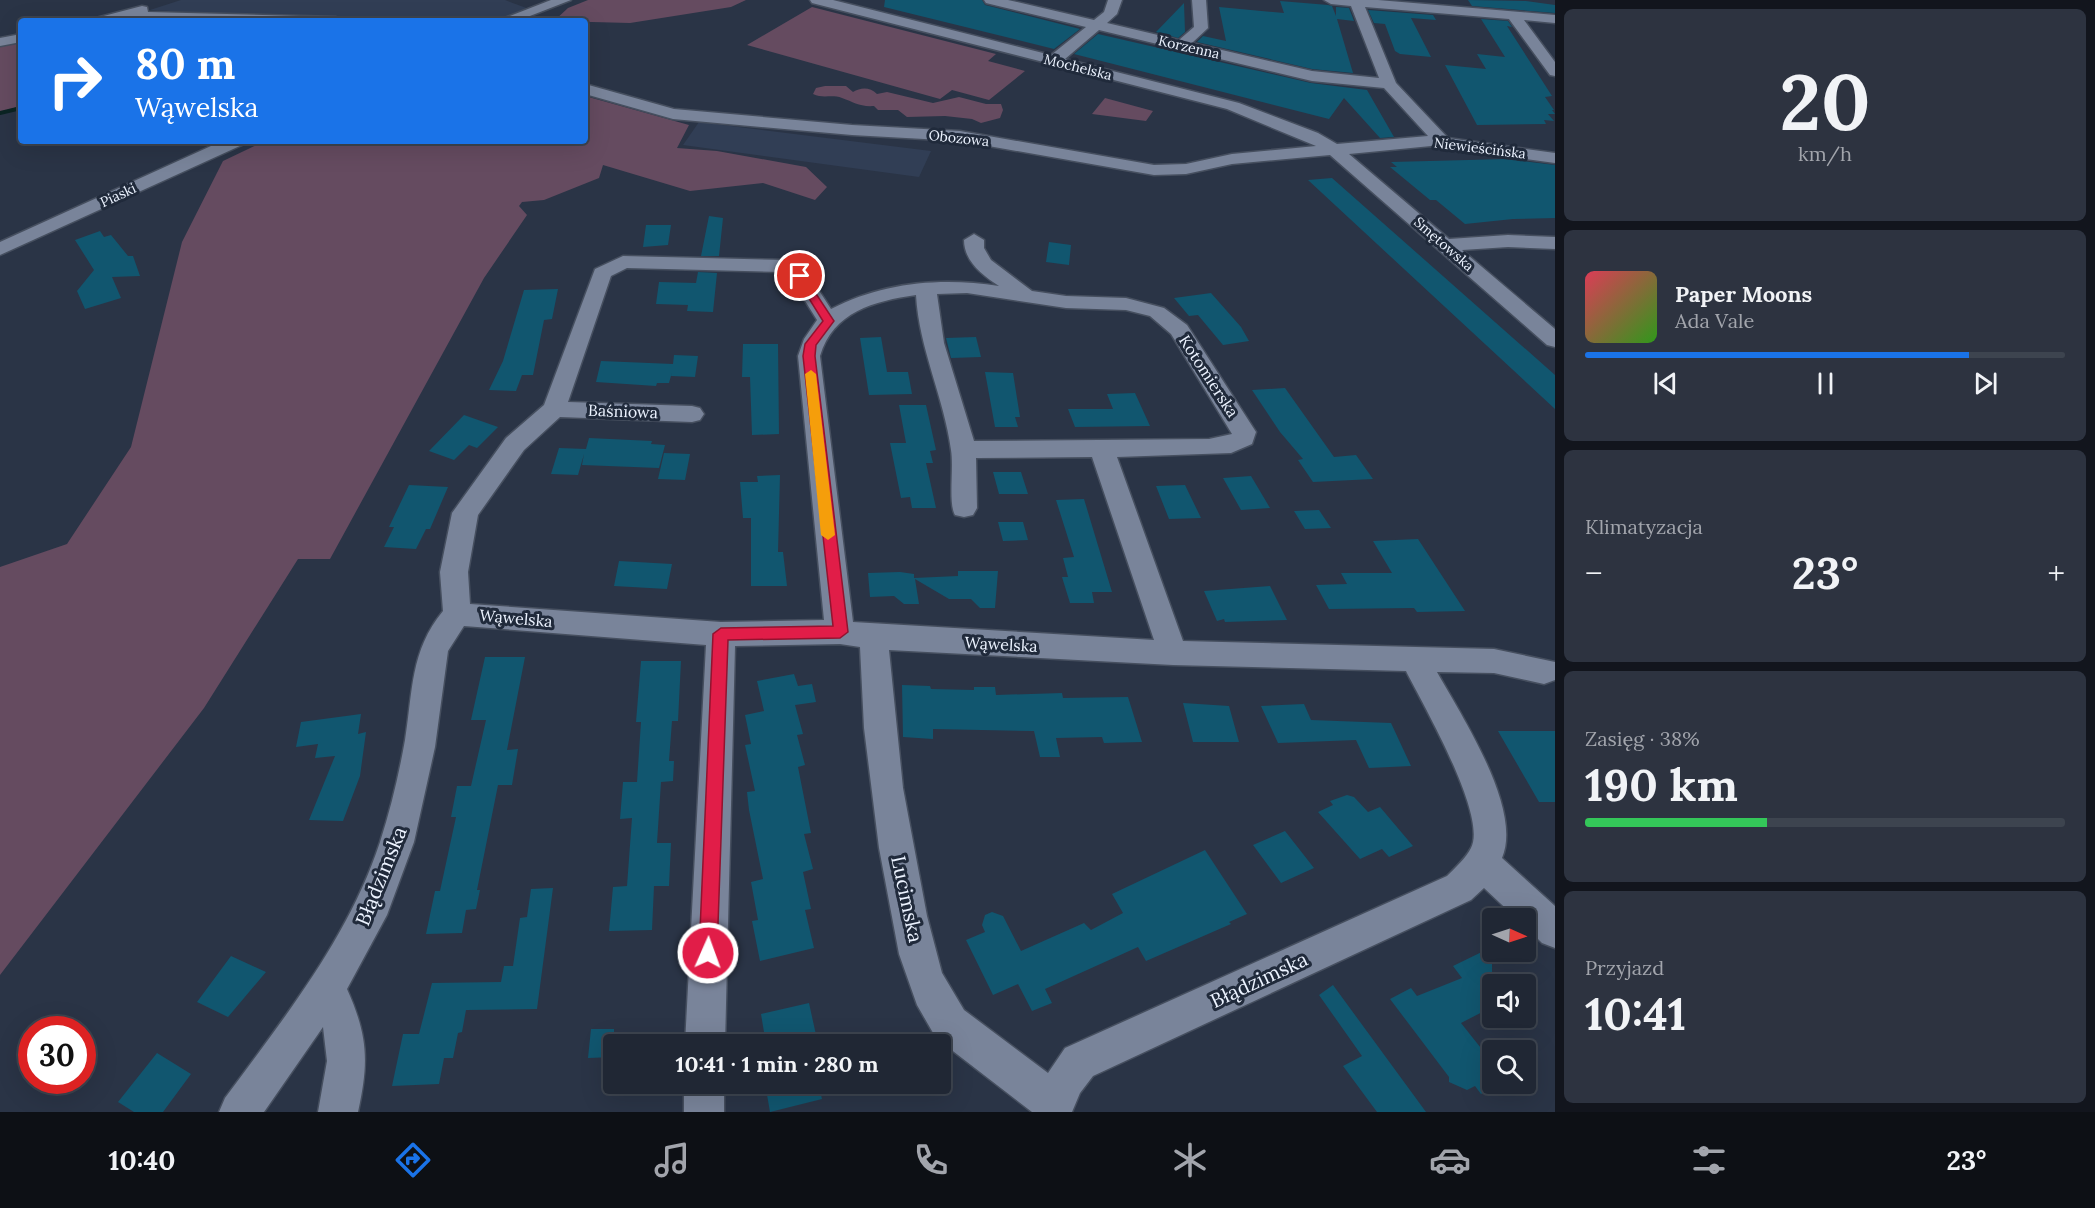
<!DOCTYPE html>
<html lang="pl">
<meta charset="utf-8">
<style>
:root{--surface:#202734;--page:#2d3340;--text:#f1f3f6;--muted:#a2a5ac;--line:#3d444f;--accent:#1a73e8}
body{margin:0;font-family:Lora,serif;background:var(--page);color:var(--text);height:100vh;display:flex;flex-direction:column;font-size:22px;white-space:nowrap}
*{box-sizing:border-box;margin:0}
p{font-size:20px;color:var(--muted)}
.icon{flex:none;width:33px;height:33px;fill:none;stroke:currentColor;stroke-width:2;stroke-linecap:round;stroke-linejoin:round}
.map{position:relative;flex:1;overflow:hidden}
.side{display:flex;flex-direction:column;gap:9px;padding:9px;background:#12151d;width:540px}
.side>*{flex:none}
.top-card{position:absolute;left:18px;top:18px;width:570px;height:126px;border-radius:6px;box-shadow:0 6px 24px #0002,0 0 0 2px var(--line);background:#1a73e8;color:#fff;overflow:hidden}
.needle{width:39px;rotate:93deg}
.controls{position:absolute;left:1482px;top:908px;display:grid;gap:12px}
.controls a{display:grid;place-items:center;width:54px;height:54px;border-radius:6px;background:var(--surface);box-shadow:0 6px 24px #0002,0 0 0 2px var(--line);font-size:30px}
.speed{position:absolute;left:18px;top:1016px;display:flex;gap:12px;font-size:30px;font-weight:700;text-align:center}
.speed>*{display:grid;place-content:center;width:78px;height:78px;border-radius:50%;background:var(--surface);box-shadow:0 6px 24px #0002,0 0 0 2px var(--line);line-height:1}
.speed .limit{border:9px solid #d22;background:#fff;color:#111}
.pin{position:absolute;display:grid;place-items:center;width:51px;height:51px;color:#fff;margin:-26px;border:3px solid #fff;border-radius:50%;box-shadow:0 2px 6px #0007}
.me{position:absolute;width:66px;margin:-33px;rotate:2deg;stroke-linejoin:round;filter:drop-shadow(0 0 4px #0008)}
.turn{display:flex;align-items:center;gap:21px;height:126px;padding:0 18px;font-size:27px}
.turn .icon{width:78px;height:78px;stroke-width:2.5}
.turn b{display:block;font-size:42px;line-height:51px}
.big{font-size:45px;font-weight:800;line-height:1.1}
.side .tile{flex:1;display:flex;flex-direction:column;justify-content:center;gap:9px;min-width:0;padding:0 21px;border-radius:9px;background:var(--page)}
.side .dial{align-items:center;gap:0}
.dial b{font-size:78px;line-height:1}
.song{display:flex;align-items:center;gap:18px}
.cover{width:72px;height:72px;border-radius:9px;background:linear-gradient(135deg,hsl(350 70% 55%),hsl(110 70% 35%))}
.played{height:6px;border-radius:3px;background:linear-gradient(90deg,var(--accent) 80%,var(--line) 80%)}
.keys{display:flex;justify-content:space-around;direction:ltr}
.heat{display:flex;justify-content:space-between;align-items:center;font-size:33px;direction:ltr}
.charge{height:9px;border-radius:4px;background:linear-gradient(90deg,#34c759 38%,var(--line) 0)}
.trip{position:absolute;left:603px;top:1034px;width:348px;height:60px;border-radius:6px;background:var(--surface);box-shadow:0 6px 24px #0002,0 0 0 2px var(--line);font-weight:800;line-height:60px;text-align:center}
.menu{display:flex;height:96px;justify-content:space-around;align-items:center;background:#0d1015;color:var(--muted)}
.menu .icon{width:42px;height:42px}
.menu .active{color:var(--accent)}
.menu b{font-size:27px;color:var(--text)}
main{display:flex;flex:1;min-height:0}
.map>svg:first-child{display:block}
.built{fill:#313e55}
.green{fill:#654b60}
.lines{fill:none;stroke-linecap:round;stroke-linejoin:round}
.stream{stroke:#0b2423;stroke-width:4}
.building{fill:#11566f}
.minor-casing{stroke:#464f5f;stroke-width:3}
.minor{fill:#79849a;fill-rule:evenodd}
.route{fill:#e11d48;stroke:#92132f;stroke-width:1.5}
.slow{fill:#f59e0b}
.labels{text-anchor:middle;stroke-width:6;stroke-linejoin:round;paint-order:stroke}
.far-street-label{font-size:14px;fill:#ecf3ff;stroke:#202a3b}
.street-label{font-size:16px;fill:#ecf3ff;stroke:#202a3b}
.near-street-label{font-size:20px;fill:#ecf3ff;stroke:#202a3b}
</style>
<main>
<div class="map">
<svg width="1555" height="1112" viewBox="0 0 1555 1112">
<rect width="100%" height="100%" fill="#2a3446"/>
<path class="built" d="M181,0H505L529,9L497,21H376L150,10Z
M699,122L931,151L919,177L683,145Z"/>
<path class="green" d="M588,0H746L731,7L630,23L554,21L568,8Z
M812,7L996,54L988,61L1025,71L989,100L952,90L940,99L747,45Z
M21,41V106L0,112V45Z
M825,86H846L853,92C861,87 870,87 877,94L887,92L933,103L959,97L986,104H1001L1003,110L1000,118L981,123L972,119L945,116L907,117L898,110H878L874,106C859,107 854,102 842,98C832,94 823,99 813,94L816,88Z
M585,96L689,125L677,148L717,151L806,167L827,187L815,200L763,183L690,191L603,165L599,178L544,200L522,202L519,206L527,215L484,278L330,559H298L204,708L0,975V567L67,544L131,447L182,242L223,161L265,141H585Z
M1105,98L1153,111L1146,121L1092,114Z"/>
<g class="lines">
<path class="stream" d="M0,113L21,108"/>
</g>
<path class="building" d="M885,0H982L985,5L1080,29L1054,49L884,7Z
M1468,0L1526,1L1555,5V13L1472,6Z
M1280,1L1328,5L1332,6L1336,16V7L1349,8L1354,21L1337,19L1353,73L1312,69L1197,42L1203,36L1226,41L1219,7L1284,13Z
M1184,3L1185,32L1178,38L1156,32Z
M1368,10L1433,15L1436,20L1411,18L1431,57L1400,54L1395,51L1385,24L1374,23Z
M1481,19L1508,21L1512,27L1507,26L1552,96L1545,97L1554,110H1552L1555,114H1548L1554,121L1544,120L1546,124L1477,125L1445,65L1486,69L1477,54L1505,57Z
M1098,34L1311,83L1367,90L1394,137L1380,138L1344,98L1329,119L1074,54Z
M1507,159L1555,165V218L1513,219L1465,224L1436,200H1430L1390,167H1397L1391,162Z
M1332,178L1555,375V409L1308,180Z
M709,216L723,218L719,256H701Z
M646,225H671L668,245L643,247Z
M100,231L104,237L111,235L128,256H133L140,276L112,277L121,298L85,309L77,291L94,270L75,240Z
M1049,242L1071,245L1069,265L1046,262Z
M698,272L717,273L713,312L687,311L688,305L656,304L659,282L696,283Z
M558,289L552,319L544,320L533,375H522L516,391L489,390L503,361L524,290Z
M1211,293L1241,327L1249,341L1223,345L1198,315L1189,316L1174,298Z
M881,337L887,372H908L912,394L869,395L860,338Z
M976,337L981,357L951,358L946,338Z
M743,344H778L779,434L752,435L750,377H742Z
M674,355L698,356L695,377L671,376L672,372L669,383H657L656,386L596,382L601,361L673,364Z
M985,372L1013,373L1020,417H1015L1018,427H995Z
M1285,388L1334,457L1356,455L1373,479L1313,482L1298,460L1303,459L1280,432L1252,390Z
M1135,393L1150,426L1075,427L1068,409H1113L1107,394Z
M899,405H926L936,450L930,451L933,463H926L936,508H912L910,497L901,498L890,443H906Z
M464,415L498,427L477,448L469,445L454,460L429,451Z
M589,438L652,441L651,444L665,445L659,468L582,465L584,454L578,475L551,474L559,448L586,449Z
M664,453L690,454L685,480L658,479Z
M993,472H1021L1028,494H999Z
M780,475L778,552H783L787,586H751V518H743L740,482H758L757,476Z
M1251,476L1270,508L1241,510L1223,478Z
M409,485L448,487L430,529H426L416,549L384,547L394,527H389Z
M1185,485L1201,518L1169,519L1156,486Z
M1084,499L1112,592H1092L1094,603H1070L1062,577H1068L1063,558L1074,557L1056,500Z
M1319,510L1331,528L1305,529L1294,511Z
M998,522H1023L1028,540L1003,541Z
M1418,539L1465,611L1417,612L1414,608L1329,609L1316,585L1347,584L1341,573H1392L1373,541Z
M619,561L672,564L667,589L614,586Z
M958,571H998L995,608H980L971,599H949L915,579L919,604H904L894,596L870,597L868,573L900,572L914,574V578L958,576Z
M1270,586L1287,620L1225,622L1224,619L1217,621L1204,591Z
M485,657H525L507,750L518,749L512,785H498L477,890H480L476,909L466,910L462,933L426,934L435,891H440L456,817H451L457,786H471L486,720H471Z
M641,661H681L678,721H672L669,761H674L673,781L661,782L657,843H671L669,886H654L652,930L609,931L613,887L627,886L632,818L620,819L623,782H637L641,722H636Z
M794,674L798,686L812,684L816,702L795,705L803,734L797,735L805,765L798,767L811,833L804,834L813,869L803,872L811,909L805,910L814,948L760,961L752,921L758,920L751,882L763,879L749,810L747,792L755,791L745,745L751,744L745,715L764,711L757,681Z
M902,685L930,686L931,689L974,690V687H995L996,695L1062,693L1063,698L1128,697L1142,742L1104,743L1102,737L1056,738L1060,757H1040L1034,731L933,729V739L903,737Z
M1183,703L1229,706L1239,742H1193Z
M1304,704L1311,720L1391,723L1411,766L1369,768L1356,740L1278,743L1261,706Z
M361,714L358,734L366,732L360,776L343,821L309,820L335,756L315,758L318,744L296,747L301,722Z
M1498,731H1555V802H1539Z
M1347,795L1354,797L1368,812L1380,807L1413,846L1389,857L1382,849L1360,859L1318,812L1333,805L1330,801Z
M1285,831L1314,868L1281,883L1253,845Z
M1205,850L1247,914L1229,922L1231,924L1146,961L1138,947L1045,989L1052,1003L1032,1011L1018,984L993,995L966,940L985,932L982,925L985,915L992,912L1003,916L1021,951L1084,923L1091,930L1123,913L1112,894Z
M553,888L537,1009L466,1010L462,1032L458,1033L453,1058H444L439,1084L392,1086L403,1034H419L432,983L501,982L504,966H513L520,918L527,917L531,889Z
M1492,947V1007L1461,1023L1492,1062V1087L1481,1094L1475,1086L1467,1090L1449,1082V1077L1390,999L1411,988L1417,996L1462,978L1453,966Z
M231,956L266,972L228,1017L197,1002Z
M1333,985L1426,1112H1377L1343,1066L1362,1056L1319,995Z
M809,1003L818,1044H766L761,1014Z
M591,1029H614V1057L588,1058Z
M157,1053L191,1074L163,1112H134L118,1102Z
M765,1083H818L822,1099L770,1112Z"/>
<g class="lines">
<defs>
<path id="minor" d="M551,0H571L517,21H497Z
M810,0H833L1051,55L1086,27L986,3L984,0H1008L1094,20L1104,12L1108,0H1122L1117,14L1107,23L1179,40L1194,27L1192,0H1206L1208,28L1192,43L1312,71L1379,78L1351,6L1331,4L1324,0H1378L1555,15V23L1524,20L1555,62V76L1550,75L1509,19L1365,7L1396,83L1448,138L1555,153V163L1431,146L1349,154L1449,239L1508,235L1555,237V249L1508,247L1462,250L1555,329V347L1547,345L1330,155L1232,164L1186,174L1154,175L960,141L852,135L673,119L585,94V84L674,109L852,125L960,131L1154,165L1186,164L1232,154L1316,146L1227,109L812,3ZM1099,30L1312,81L1384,88L1428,136L1337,144L1318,133L1239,103L1065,59Z
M142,6L147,7L148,12L336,17L343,21L125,19L94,21L96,18Z
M21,34V42L0,46V38Z
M222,141H244L242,145L0,255V242Z
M974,234L984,240V248L991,260L1032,291L1066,296L1126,298L1164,308L1187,325L1256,432L1252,444L1231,453L1117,457L1183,641L1494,649L1555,662V680L1544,684L1494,673L1437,672C1461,715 1523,809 1502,858L1555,906V948L1542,943L1526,927V918H1516L1484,888L1471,900L1093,1076L1080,1093L1072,1112H1032L936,1038L917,1005L899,954L879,848L864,728L860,647L840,644L735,646L725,1044H685L706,645L464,626L448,651L435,747L414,842L387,915L347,989C368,1036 369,1062 358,1112H318L327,1061L323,1027L264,1112H219L225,1098C284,1018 349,937 380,842C391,808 399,774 405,740C413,691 410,651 443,611L440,572L452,513L506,438L544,405L595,269L623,256L786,260L807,272L831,309C883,282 942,277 999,286C982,275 964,261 964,240ZM627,268L781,272L792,280L817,320L804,339L798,356L824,620L721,622L470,604L468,572L478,515L524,450L560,417L692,422L700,420L704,414L700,408L692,406L568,402L611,276ZM967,293L1066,308L1126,310L1150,316L1171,334L1232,434L1209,439L974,441L944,343L937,294ZM916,295C919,349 944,397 951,450C954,467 948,503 955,515L964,517L973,515L977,508L976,458L1092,457L1154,640L853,622L820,356C833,312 874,301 916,295ZM889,650L1173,665L1406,671C1422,703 1488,816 1471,848C1466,858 1455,868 1447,876L1065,1048L1048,1073L964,1010L942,973L927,916L903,788Z
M684,1083H724V1112H684Z"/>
</defs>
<use href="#minor" class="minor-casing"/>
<use href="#minor" class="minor"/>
</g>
<path class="route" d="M800,273L803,274L834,321L816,345L815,356L848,632L840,638L728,640L717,953L715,960L708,962L702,960L699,953L713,634L721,628L833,626L803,356L805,344L823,321L795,276Z"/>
<path class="slow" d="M811,370L816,374L835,535L828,540L821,535L805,374Z"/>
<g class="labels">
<g class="far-street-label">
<text transform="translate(1189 47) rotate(13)" y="5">Korzenna</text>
<text transform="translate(1078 67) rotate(14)" y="5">Mochelska</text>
<text transform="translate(959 138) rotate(6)" y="5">Obozowa</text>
<text transform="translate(1480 148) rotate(7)" y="5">Niewieścińska</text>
<text transform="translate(118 195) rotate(-25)" y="5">Piaski</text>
<text transform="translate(1444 244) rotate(41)" y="5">Smętowska</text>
</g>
<g class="street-label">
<text transform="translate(1209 376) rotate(57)" y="6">Kotomierska</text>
<text transform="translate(623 411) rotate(2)" y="6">Baśniowa</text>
<text transform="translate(516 618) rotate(5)" y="6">Wąwelska</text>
<text transform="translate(1001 644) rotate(3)" y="6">Wąwelska</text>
</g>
<g class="near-street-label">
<text transform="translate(381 876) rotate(-68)" y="7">Błądzimska</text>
<text transform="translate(907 899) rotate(78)" y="7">Lucimska</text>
<text transform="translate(1259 980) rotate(-25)" y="7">Błądzimska</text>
</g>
</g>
</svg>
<div class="controls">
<a><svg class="needle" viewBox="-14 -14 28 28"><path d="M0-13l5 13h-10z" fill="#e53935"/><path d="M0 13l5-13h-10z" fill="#a2a5ac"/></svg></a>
<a><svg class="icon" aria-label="sound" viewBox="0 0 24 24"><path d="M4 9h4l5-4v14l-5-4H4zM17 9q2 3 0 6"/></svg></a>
<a><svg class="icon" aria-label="search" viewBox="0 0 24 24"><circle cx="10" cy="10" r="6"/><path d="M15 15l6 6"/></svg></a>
</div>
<div class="speed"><div class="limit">30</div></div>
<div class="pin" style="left:800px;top:276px;background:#d93025"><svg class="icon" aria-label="arrive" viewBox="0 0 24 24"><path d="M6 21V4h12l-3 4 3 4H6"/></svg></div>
<svg class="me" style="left:708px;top:953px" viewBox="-20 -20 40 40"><circle r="17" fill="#e11d48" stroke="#fff" stroke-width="3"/><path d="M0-11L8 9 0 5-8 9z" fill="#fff"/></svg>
<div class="trip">10:41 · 1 min · 280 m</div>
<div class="top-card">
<div class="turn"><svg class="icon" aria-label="right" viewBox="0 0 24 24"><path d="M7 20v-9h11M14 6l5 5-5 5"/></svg><div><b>80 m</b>Wąwelska</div></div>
</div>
</div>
<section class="side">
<div class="tile dial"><b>20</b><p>km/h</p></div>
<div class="tile">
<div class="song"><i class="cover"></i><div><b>Paper Moons</b><p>Ada Vale</p></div></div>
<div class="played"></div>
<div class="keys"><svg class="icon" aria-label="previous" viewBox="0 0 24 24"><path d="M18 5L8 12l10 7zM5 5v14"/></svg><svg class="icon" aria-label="pause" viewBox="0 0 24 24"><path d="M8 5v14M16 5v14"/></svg><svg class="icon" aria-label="next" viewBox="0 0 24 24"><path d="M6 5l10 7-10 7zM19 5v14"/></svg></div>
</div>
<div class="tile"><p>Klimatyzacja</p>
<div class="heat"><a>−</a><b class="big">23°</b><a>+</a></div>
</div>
<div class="tile"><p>Zasięg · 38%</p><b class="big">190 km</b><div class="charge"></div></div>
<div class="tile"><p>Przyjazd</p><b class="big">10:41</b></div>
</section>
</main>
<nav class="menu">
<b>10:40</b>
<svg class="icon active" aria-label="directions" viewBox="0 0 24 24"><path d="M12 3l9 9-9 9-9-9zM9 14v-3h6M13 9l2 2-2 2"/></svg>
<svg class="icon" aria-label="music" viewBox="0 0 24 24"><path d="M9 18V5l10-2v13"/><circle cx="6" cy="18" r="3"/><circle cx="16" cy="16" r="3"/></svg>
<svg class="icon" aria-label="phone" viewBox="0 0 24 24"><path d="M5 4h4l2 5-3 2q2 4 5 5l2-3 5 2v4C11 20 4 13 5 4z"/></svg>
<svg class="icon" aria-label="climate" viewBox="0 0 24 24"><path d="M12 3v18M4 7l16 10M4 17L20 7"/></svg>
<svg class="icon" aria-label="car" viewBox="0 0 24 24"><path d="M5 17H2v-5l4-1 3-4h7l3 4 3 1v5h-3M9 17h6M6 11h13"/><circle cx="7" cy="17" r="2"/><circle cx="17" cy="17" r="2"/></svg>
<svg class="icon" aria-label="filters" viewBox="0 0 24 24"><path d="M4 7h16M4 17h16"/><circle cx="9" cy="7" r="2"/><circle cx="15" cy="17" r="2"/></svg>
<b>23°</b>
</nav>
